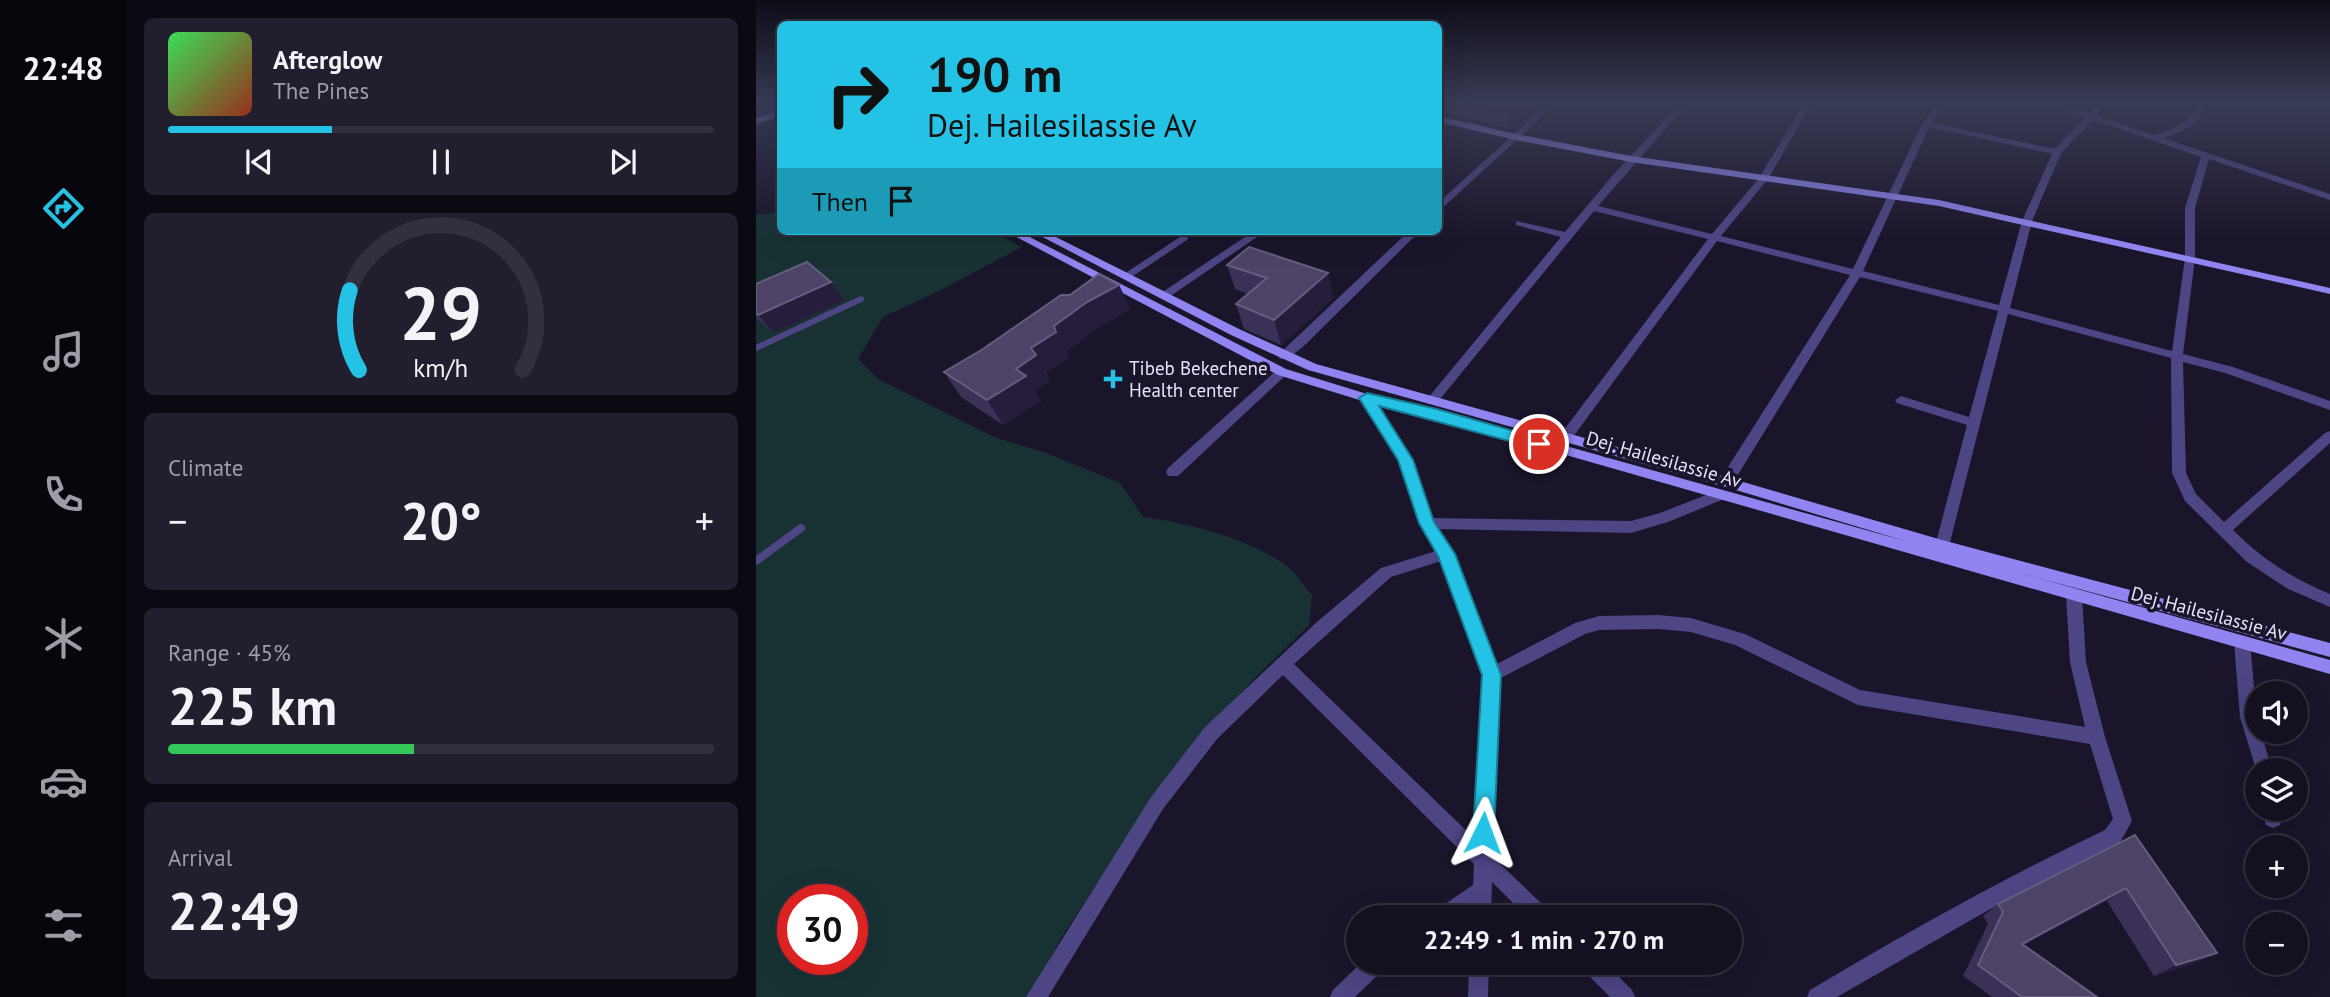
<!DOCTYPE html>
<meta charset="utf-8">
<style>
:root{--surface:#141020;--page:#211e2d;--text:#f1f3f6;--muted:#9d9da5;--line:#33303e;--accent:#24c2e5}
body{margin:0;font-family:"PT Sans",sans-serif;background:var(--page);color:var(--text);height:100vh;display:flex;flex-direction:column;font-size:26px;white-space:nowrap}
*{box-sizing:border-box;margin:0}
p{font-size:23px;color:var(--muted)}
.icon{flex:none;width:38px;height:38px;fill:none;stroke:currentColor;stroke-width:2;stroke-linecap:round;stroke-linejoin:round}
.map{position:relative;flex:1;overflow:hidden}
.side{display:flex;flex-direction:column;gap:18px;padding:18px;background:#0b0912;width:630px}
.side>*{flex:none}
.banner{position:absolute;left:21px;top:21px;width:665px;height:214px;border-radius:10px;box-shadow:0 7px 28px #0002,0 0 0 2px var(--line);background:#24c2e5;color:#111;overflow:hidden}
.fabs{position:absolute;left:1489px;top:681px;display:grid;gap:14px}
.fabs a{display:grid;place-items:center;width:63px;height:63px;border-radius:50%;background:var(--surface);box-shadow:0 7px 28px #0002,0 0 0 2px var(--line);font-size:35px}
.speed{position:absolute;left:21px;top:884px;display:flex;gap:14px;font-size:35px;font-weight:700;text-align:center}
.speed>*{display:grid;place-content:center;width:91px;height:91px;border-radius:50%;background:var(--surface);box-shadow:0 7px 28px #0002,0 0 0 2px var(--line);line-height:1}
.speed .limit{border:10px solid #d22;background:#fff;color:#111}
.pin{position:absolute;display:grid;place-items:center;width:60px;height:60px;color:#fff;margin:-30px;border:4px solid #fff;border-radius:50%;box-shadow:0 2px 7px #0007}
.me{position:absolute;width:77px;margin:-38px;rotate:3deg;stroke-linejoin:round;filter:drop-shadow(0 0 5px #0008)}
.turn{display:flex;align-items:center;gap:24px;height:147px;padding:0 35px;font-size:32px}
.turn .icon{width:91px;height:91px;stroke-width:2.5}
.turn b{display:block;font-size:49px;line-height:60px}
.then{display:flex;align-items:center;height:66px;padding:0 35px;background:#0003;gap:14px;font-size:26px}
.big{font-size:52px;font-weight:700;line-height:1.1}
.side .tile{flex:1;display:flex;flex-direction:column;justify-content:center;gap:10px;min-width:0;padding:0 24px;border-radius:10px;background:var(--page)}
.side .dial{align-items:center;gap:0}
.dial svg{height:182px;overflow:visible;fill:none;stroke:var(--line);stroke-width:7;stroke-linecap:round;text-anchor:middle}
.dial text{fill:var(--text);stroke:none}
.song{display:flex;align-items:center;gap:21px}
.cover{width:84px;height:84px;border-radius:10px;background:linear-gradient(135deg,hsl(130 70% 55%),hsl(10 70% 35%))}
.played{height:7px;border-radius:4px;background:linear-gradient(90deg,var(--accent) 30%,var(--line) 30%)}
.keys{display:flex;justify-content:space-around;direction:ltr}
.heat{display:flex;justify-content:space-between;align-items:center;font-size:38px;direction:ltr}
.charge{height:10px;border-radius:5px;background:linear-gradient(90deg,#34c759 45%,var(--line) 0)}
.trip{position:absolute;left:590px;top:905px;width:396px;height:70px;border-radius:35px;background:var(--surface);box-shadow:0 7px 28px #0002,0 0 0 2px var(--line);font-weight:700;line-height:70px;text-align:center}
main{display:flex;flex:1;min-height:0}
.menu{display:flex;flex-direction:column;width:126px;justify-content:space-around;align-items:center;background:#08060d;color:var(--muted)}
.menu .icon{width:49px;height:49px}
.menu .current{color:var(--accent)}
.menu b{font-size:32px;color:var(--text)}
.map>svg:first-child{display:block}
.green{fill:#183234;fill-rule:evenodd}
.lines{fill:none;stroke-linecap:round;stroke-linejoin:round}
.lane-far1{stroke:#4d4584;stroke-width:6}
.lane{stroke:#4d4584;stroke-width:8}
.street{fill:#4d4584;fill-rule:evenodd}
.secondary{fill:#8f84f0;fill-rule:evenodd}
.wall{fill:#3b3056}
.shaded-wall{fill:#261d3d}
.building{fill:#4d4367;stroke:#665c7f;stroke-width:2}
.route{fill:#24c2e5;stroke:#177e95;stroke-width:2}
.poi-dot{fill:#24c2e5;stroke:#1a152a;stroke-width:2.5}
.labels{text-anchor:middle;stroke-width:7;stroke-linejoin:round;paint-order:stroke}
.poi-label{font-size:19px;fill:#e7e2fc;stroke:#1a152a;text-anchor:start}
.street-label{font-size:19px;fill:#e7e2fc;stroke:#1a152a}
</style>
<main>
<nav class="menu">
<b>22:48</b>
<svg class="icon current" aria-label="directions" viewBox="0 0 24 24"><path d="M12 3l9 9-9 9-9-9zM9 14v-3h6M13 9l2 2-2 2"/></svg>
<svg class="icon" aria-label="music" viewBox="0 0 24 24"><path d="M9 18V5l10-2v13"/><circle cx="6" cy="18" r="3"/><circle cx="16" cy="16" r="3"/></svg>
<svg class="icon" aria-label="phone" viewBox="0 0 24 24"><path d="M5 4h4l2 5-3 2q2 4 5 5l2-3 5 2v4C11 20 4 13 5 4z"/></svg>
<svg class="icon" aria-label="climate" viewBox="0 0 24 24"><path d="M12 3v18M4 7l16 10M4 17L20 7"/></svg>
<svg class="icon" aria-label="car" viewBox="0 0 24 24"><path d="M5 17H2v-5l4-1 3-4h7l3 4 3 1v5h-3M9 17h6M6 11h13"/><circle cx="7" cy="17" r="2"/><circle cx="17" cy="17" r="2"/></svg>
<svg class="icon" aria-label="filters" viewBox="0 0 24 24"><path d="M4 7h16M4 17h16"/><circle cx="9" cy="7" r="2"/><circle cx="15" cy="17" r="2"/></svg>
</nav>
<section class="side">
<div class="tile">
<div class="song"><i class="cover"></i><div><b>Afterglow</b><p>The Pines</p></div></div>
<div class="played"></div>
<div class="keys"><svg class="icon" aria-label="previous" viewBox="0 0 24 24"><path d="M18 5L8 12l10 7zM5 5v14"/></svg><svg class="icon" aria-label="pause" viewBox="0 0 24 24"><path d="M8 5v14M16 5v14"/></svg><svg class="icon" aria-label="next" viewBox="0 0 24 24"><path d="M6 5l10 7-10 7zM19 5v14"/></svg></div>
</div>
<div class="tile dial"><svg viewBox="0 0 100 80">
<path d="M14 69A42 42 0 1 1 86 69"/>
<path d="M14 69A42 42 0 0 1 10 34" stroke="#24c2e5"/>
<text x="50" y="56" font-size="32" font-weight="700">29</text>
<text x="50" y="72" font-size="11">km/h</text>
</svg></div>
<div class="tile"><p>Climate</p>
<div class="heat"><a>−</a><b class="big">20°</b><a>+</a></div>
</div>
<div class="tile"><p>Range · 45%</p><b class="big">225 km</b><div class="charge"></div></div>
<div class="tile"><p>Arrival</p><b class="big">22:49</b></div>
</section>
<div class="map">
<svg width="1574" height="997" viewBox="0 0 1574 997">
<rect width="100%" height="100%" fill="#1a152a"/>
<path class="green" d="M24,212V231H235L266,247L181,292L127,317L102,359L122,379L238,437L290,453L364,483L387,517C435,524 485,536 527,563C538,570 547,585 556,595L553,625L499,678L417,768L307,935L273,997H0V215ZM37,900H96V959H37Z"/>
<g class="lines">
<path class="lane-far1" d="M0,348L105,299"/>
<path class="lane" d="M0,561L45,528"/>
<path class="street" d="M793,102H802L682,212V203Z
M925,102H933L842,206L956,234L1003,178L1049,102H1057L1012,179L965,236L1097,269L1166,124L1182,102H1190L1176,123L1299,149L1329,118L1287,102H1298L1333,113L1340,102H1348L1341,116L1398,135C1417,128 1437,124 1440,102H1448C1447,125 1426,131 1407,138L1574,194V200L1453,159L1439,208V258L1427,354L1477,367L1574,401V410L1469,373L1427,362L1430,473L1440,494L1468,522L1569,433L1574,431V443L1477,530C1507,560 1536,578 1574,594V607L1532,589L1491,562L1429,501L1416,473L1415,358L1252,314L1193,546L1191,550H1181L1179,546L1211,425L1141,403L1139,400L1145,396L1213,417L1242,311L1104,277L975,486H965L963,482L965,478L1094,275L961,241L814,441H804L802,438L804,435L952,239L838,211L680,404H672L670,401L672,398L805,237L760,225V221L809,232L857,175ZM1337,120L1445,157L1429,208V258L1416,351L1254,308L1276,221L1305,153ZM1173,127L1296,154L1266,221L1243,305L1107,271Z
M498,231H510L413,297H405V293Z
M653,231H664L550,344L532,359H524L522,356L524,353Z
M427,235L432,238L431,240L374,278L370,279L365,276Z
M526,368L530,369L532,372L530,375L422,476H412L410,472L412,468L522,369Z
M610,394L614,395L657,460L676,518L875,521L904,513L963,490L970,495L968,499L912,522L875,533L682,529L697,554L739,665L819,623L843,616L902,615L935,618L989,634L1104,690L1329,727L1314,662L1310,596L1313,592L1318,590L1323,592L1326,596L1330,662L1349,737L1376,821L1363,844L1250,900L1081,997H1051L1054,990C1150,933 1248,878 1349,830L1357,819L1334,744L1102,705L979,645L935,632L902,629L843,630L829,634L743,679L737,857L792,910L795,917H771L736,882L735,917H715V909L704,917H677L680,910L717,885L718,864L527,675L461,739L407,809L292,997H270L395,797L449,727L562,621L625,568L680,551L664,523L644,461L604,398ZM685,561L727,675L719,839L538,664L635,577Z
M1486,635L1492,637L1494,642L1502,732H1505L1516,770H1502V776L1484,717L1478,642L1480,637Z
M1506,808H1524L1526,819L1524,825L1517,828L1510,825Z
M606,962H631L628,969L599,997H574L577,990Z
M713,962H733L732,997H712Z
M823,962H848L876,990L879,997H854L826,969Z"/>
<path class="secondary" d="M24,110V116L0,124V118Z
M682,116L760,134L875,156L1183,200L1574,288V294L1183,206L875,162L760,140L682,122Z
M249,231H262L530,369L611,394L681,410L1149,541L970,487L552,370L475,335L275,231H288L483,329L560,364L970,477L1186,540L1574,643V657L1264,573L1574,660V674L681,418L610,402L522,375Z"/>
</g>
<path class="wall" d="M682,102H784L753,129L682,109Z
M471,265L572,273L577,298L525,345L488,329L480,304L492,294L479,289Z
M75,282L89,300L18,333L0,318V284Z
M363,285L374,309L343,327L311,351L313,358L290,372L294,380L279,391L285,401L247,425L205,397L188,372L227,349L314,295Z
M1379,835L1461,953L1437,964L1398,976L1351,901L1267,945L1341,997H1236L1207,976L1232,924L1227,916L1242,904Z"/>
<path class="shaded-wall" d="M760,102H784L753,129L752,108Z
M572,273L577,298L525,345L518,320Z
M75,282L89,300L18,333L2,315Z
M363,285L374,309L343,327L311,351L313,358L290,372L294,380L279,391L285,401L247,425L231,400L260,369L275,348L298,326L331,302Z
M1370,888L1351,901L1249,955L1266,944Z
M1461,953L1437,964L1398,976L1420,965Z"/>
<path class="building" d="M727,102H760L752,108Z
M493,247L572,273L518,320L480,304L511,278L471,265Z
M51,262L75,282L2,315L0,313V284Z
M343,274L363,285L331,302L298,326L300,332L275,348L280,355L260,369L270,376L231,400L188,372L227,349L305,295H314Z
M1379,835L1461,953L1420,965L1370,888L1266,944L1341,997H1266L1222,965L1247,912L1242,904Z"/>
<linearGradient id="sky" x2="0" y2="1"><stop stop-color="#0e0c17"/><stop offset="0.42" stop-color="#383b55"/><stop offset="1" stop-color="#383b55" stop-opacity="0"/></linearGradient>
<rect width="1574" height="241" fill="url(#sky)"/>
<path class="route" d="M611,393L681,409L789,440L791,444L783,449L623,406L657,460L678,522L699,554L745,675L738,833L735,840L727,844L720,840L717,833L726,675L682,556L663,523L642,460L603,398Z"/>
<path class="poi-dot" d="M353.5 368.5h7v7h7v7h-7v7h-7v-7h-7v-7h7z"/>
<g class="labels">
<g class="poi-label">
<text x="373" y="375">Tibeb Bekechene<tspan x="373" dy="22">Health center</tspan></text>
</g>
<g class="street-label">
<text transform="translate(908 459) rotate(16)" y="7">Dej. Hailesilassie Av</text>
<text transform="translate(1453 613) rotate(15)" y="7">Dej. Hailesilassie Av</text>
</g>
</g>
</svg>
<div class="fabs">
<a><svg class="icon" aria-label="sound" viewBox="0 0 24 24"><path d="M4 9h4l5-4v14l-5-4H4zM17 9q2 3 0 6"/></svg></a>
<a><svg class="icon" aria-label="layers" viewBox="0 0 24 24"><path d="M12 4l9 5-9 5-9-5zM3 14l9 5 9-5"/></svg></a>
<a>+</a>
<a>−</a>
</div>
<div class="speed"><div class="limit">30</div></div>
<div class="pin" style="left:783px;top:444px;background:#d93025"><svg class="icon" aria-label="arrive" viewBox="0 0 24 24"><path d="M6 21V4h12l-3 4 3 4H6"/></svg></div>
<svg class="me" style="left:727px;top:833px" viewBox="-20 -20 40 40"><path d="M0-17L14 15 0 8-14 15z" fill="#24c2e5" stroke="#fff" stroke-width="4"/></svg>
<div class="trip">22:49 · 1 min · 270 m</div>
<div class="banner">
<div class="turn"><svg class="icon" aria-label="right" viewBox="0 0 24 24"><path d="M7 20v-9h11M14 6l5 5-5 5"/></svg><div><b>190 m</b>Dej. Hailesilassie Av</div></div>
<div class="then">Then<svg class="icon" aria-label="arrive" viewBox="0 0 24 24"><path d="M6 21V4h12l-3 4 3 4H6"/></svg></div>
</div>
</div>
</main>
